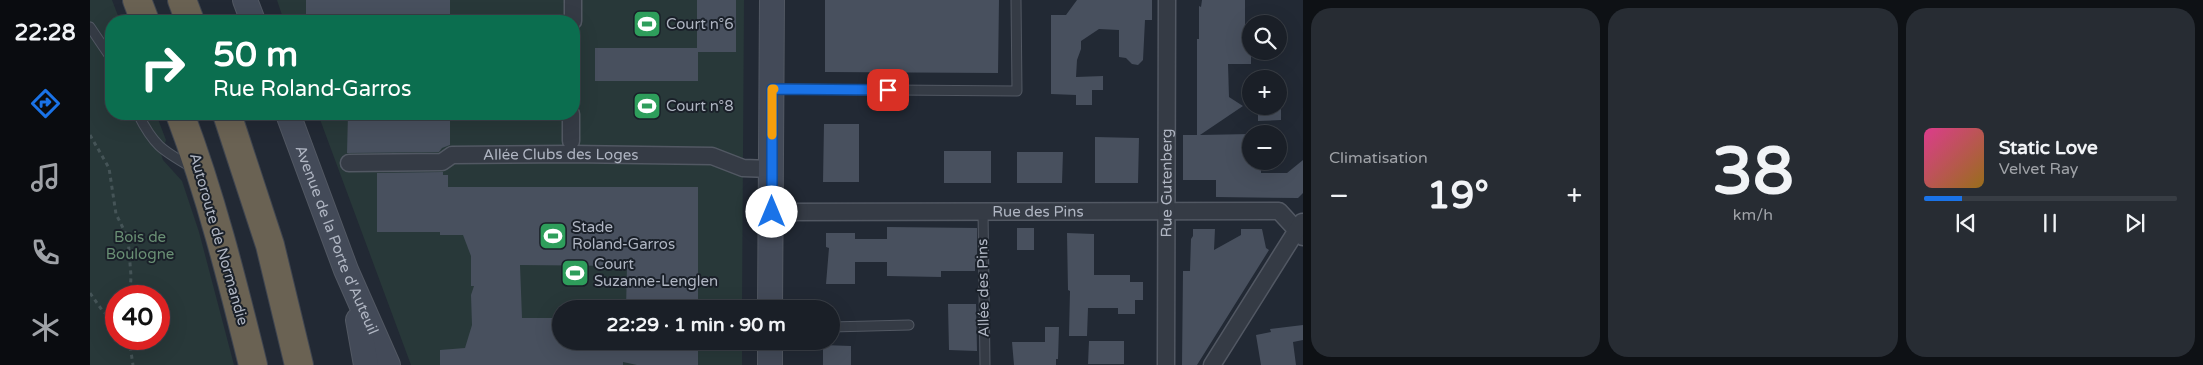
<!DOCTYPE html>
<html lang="fr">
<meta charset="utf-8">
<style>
:root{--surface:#1a1f27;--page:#272c33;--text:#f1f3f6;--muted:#9fa2a7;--line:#383d44;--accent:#1a73e8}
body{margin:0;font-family:"Varela Round",sans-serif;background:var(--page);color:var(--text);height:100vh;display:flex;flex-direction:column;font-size:19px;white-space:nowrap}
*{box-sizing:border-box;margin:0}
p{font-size:16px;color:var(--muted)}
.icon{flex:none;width:28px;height:28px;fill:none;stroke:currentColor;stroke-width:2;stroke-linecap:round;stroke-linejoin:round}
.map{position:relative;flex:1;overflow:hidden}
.drawer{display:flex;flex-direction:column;gap:8px;padding:8px;background:#0e1115;width:900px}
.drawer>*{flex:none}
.top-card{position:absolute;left:15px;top:15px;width:475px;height:105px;border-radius:20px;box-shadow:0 5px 20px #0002,0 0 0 1px var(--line);background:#0b6e4f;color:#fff;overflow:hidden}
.controls{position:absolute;left:1152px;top:15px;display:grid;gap:10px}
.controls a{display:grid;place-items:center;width:45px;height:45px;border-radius:50%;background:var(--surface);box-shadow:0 5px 20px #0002,0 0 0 1px var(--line);font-size:25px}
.speed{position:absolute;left:15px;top:285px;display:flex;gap:10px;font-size:25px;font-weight:700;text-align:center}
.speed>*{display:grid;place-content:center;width:65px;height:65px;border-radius:50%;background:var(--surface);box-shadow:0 5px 20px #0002,0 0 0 1px var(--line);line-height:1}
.speed .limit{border:8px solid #d22;background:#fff;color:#111}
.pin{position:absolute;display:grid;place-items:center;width:42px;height:42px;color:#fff;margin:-21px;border-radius:10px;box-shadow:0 2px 8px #0006}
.me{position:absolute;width:55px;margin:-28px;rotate:0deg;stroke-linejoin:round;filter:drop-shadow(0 0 4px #0008)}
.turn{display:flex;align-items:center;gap:18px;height:105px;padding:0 25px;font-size:22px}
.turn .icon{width:65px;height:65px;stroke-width:2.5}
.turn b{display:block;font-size:35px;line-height:42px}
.big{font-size:38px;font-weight:800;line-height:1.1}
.drawer .card{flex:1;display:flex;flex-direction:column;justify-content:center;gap:8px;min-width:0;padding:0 18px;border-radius:20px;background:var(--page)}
.drawer .dial{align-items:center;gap:0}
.dial b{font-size:65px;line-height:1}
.song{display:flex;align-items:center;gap:15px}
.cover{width:60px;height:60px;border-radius:8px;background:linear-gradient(135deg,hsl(330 70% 55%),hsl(40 70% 35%))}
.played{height:5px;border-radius:2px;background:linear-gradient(90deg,var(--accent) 15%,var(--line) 15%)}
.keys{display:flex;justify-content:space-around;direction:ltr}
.heat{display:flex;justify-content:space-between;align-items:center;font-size:28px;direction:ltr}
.drawer .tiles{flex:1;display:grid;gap:8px;grid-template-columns:repeat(3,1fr)}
.trip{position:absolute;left:462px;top:300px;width:288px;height:50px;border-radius:25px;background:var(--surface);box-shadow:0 5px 20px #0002,0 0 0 1px var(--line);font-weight:800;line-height:50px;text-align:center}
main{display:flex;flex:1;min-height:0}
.tabs{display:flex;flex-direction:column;width:90px;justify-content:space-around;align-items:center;background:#0a0c10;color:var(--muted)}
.tabs .icon{width:35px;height:35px}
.tabs .current{color:var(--accent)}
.tabs b{font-size:22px;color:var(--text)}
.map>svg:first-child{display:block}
.green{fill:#283839;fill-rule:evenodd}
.building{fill:#48505e}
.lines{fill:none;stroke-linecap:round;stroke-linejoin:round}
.lane-casing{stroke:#525863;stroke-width:11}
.street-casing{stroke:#525863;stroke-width:19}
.secondary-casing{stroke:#525863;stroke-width:26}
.highway-casing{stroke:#3f4550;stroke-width:30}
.path{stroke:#455457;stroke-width:3;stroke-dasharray:4 4;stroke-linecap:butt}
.lane{stroke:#353b45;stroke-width:9}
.street{stroke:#353b45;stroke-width:16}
.secondary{stroke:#434a58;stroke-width:24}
.highway{stroke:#6a6253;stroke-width:28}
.route-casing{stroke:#114b97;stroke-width:12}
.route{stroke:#1a73e8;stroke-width:9}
.slow{stroke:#f59e0b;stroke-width:9}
.labels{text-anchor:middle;stroke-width:4;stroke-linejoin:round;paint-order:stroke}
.poi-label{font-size:15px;fill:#afb5c2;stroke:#1a2029;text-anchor:start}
.street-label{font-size:15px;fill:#afb5c2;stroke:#1a2029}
.park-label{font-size:15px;fill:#698f74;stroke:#1a2029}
</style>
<main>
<nav class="tabs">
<b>22:28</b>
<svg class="icon current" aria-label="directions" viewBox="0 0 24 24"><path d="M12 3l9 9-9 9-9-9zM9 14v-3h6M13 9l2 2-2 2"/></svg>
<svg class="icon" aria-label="music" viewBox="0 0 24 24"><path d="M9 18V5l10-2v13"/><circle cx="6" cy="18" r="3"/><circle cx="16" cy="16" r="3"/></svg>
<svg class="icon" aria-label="phone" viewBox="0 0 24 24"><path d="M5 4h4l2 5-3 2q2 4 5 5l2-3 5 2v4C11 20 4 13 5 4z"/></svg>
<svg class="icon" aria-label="climate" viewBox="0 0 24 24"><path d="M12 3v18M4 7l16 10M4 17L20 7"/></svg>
</nav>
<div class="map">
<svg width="1213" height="365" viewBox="0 0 1213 365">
<rect width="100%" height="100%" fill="#222934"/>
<path class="green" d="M0,0H22L30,21H21V114H66L76,140L75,143H72L65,135L73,160L92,181L109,232L144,365H0ZM26,296H69V339H26Z
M187,0H654L652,309H471V341H652V365H321L228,114H484V21H194Z"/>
<path class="building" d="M216,0H360V21H216Z
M607,0H646V52H608V81H505V48H607Z
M735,0H909L908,73L735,72Z
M987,0H1062V20H1055L1053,60L1048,65L1042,64L1036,58L1029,57V30L1009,29L991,41V49L987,60L986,77L1013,76V90H1002V105H986V95L961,94V15H976Z
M1112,0H1155V39H1161V64H1138L1139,97L1153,106L1110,135L1161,134V161H1171V173H1197L1213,160V193L1208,198L1126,197V180H1093V135H1107V39H1109V6L1111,7Z
M1168,106H1191V120L1168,121Z
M258,114H360V145L352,148L349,152L257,153Z
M734,124H769V182H733Z
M1005,137L1049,138L1048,183H1005Z
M854,151H901V183H854Z
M927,152H973L972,183H927Z
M353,172V175H358V187H608V309H536L537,266L430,265L432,318H471V341H608V365H547L533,362V365H350V350L375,348L382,325L381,295L384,286H381V256L373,235H350V232H287V173Z
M797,227L887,228V262H885V271H851V277L797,276V262H765V284H736L739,248L736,247V233H765V239H797Z
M927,228H944V250H927Z
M1103,229H1125L1124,250L1151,235V229H1172L1176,248L1179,250L1107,365H1092L1093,271H1100L1101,239L1103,236Z
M977,233L1004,234V275H1040V282H1053V300H1045V314H1028V308H998L997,336H979L980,291L978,290Z
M858,304H886L887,351L859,350Z
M1213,325V340L1203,342L1206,365H1171L1166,335L1181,332L1180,329Z
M955,327H969L968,359H966V365H924L922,342H955Z
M999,341H1034V364H998Z
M733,345L761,346V365H733Z"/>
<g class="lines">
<defs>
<path id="lane" d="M0,27L21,58
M682,89L927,91L926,0
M48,114C64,146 72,150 103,168
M893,211L895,365
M741,327L819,325"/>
<g id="street">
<path d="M483,21V0"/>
<path d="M481,141V114"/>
<path id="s1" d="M259,163L352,162L362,155L481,154L622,156L653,168L682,169"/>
<path id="s2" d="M682,212L1189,211L1213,237"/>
<path id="s3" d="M1076,365L1077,0"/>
<path d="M1122,365L1212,222"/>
</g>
<g id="secondary">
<path d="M155,0L163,21"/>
<path id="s4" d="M198,114L256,270L298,365"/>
<path d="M680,309L682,0"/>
<path d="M268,320L276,365"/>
<path d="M680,365V341"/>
</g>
<path id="highway" d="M47,0L55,21
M92,0L100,21
M90,114C121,196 142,280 163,365
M137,114L180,245L209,365"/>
</defs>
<use href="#lane" class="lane-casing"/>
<use href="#street" class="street-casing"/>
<use href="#secondary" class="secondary-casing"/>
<use href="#highway" class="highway-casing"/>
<path class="path" d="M0,135L19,168L26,214L38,238L41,276L40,296
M0,293L12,310L26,324
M39,339L43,365"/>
<use href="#lane" class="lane"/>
<use href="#street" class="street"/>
<use href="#secondary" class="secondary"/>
<use href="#highway" class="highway"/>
</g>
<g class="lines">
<defs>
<path id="route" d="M682,212V89L798,90"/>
</defs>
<use href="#route" class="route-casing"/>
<use href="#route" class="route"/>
<path class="slow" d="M682,135V89H684"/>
</g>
<defs>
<symbol id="stadium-square" viewBox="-11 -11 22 22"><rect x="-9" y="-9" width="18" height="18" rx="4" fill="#2e9e5b" stroke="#1a2029"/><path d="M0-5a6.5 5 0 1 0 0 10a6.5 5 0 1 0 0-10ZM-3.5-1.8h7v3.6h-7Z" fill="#fff"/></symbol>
</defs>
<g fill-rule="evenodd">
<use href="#stadium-square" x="541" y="8" width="32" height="32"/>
<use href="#stadium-square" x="541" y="90" width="32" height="32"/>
<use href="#stadium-square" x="447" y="220" width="32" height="32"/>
<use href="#stadium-square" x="469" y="257" width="32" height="32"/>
</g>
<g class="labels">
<g class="poi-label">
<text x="576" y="29">Court n°6</text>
<text x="576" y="111">Court n°8</text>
<text x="482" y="232">Stade<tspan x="482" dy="17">Roland-Garros</tspan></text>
<text x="504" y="269">Court<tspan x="504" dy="17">Suzanne-Lenglen</tspan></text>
</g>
<g class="street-label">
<text dy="5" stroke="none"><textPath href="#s1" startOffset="214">Allée Clubs des Loges</textPath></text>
<text dy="5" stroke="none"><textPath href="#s3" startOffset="182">Rue Gutenberg</textPath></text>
<text dy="5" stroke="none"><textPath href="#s2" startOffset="266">Rue des Pins</textPath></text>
<text transform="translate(129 239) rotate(74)" y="5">Autoroute de Normandie</text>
<text dy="5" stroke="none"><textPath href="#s4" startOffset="135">Avenue de la Porte d'Auteuil</textPath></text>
<text transform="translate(893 288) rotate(-91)" y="5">Allée des Pins</text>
</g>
<g class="park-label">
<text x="50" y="242">Bois de<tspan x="50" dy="17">Boulogne</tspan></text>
</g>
</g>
</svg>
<div class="controls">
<a><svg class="icon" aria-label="search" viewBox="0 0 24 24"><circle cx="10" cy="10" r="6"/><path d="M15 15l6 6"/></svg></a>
<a>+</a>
<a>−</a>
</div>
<div class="speed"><div class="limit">40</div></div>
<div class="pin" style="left:798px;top:90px;background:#d93025"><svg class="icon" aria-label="arrive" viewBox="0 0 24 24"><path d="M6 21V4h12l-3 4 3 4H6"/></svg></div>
<svg class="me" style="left:682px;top:212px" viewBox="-20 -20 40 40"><circle r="19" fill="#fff"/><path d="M0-13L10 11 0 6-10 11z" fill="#1a73e8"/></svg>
<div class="trip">22:29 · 1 min · 90 m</div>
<div class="top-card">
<div class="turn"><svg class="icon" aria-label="right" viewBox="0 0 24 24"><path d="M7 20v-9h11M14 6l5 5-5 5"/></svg><div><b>50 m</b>Rue Roland-Garros</div></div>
</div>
</div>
<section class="drawer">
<div class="tiles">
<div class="card"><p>Climatisation</p>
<div class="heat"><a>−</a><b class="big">19°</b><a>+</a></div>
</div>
<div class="card dial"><b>38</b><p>km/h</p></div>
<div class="card">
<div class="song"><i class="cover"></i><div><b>Static Love</b><p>Velvet Ray</p></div></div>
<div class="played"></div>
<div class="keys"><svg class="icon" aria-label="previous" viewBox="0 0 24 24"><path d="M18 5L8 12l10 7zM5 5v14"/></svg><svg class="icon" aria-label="pause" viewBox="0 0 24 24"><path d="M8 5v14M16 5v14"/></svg><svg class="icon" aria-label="next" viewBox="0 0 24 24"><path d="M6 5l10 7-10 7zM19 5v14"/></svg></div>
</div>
</div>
</section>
</main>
